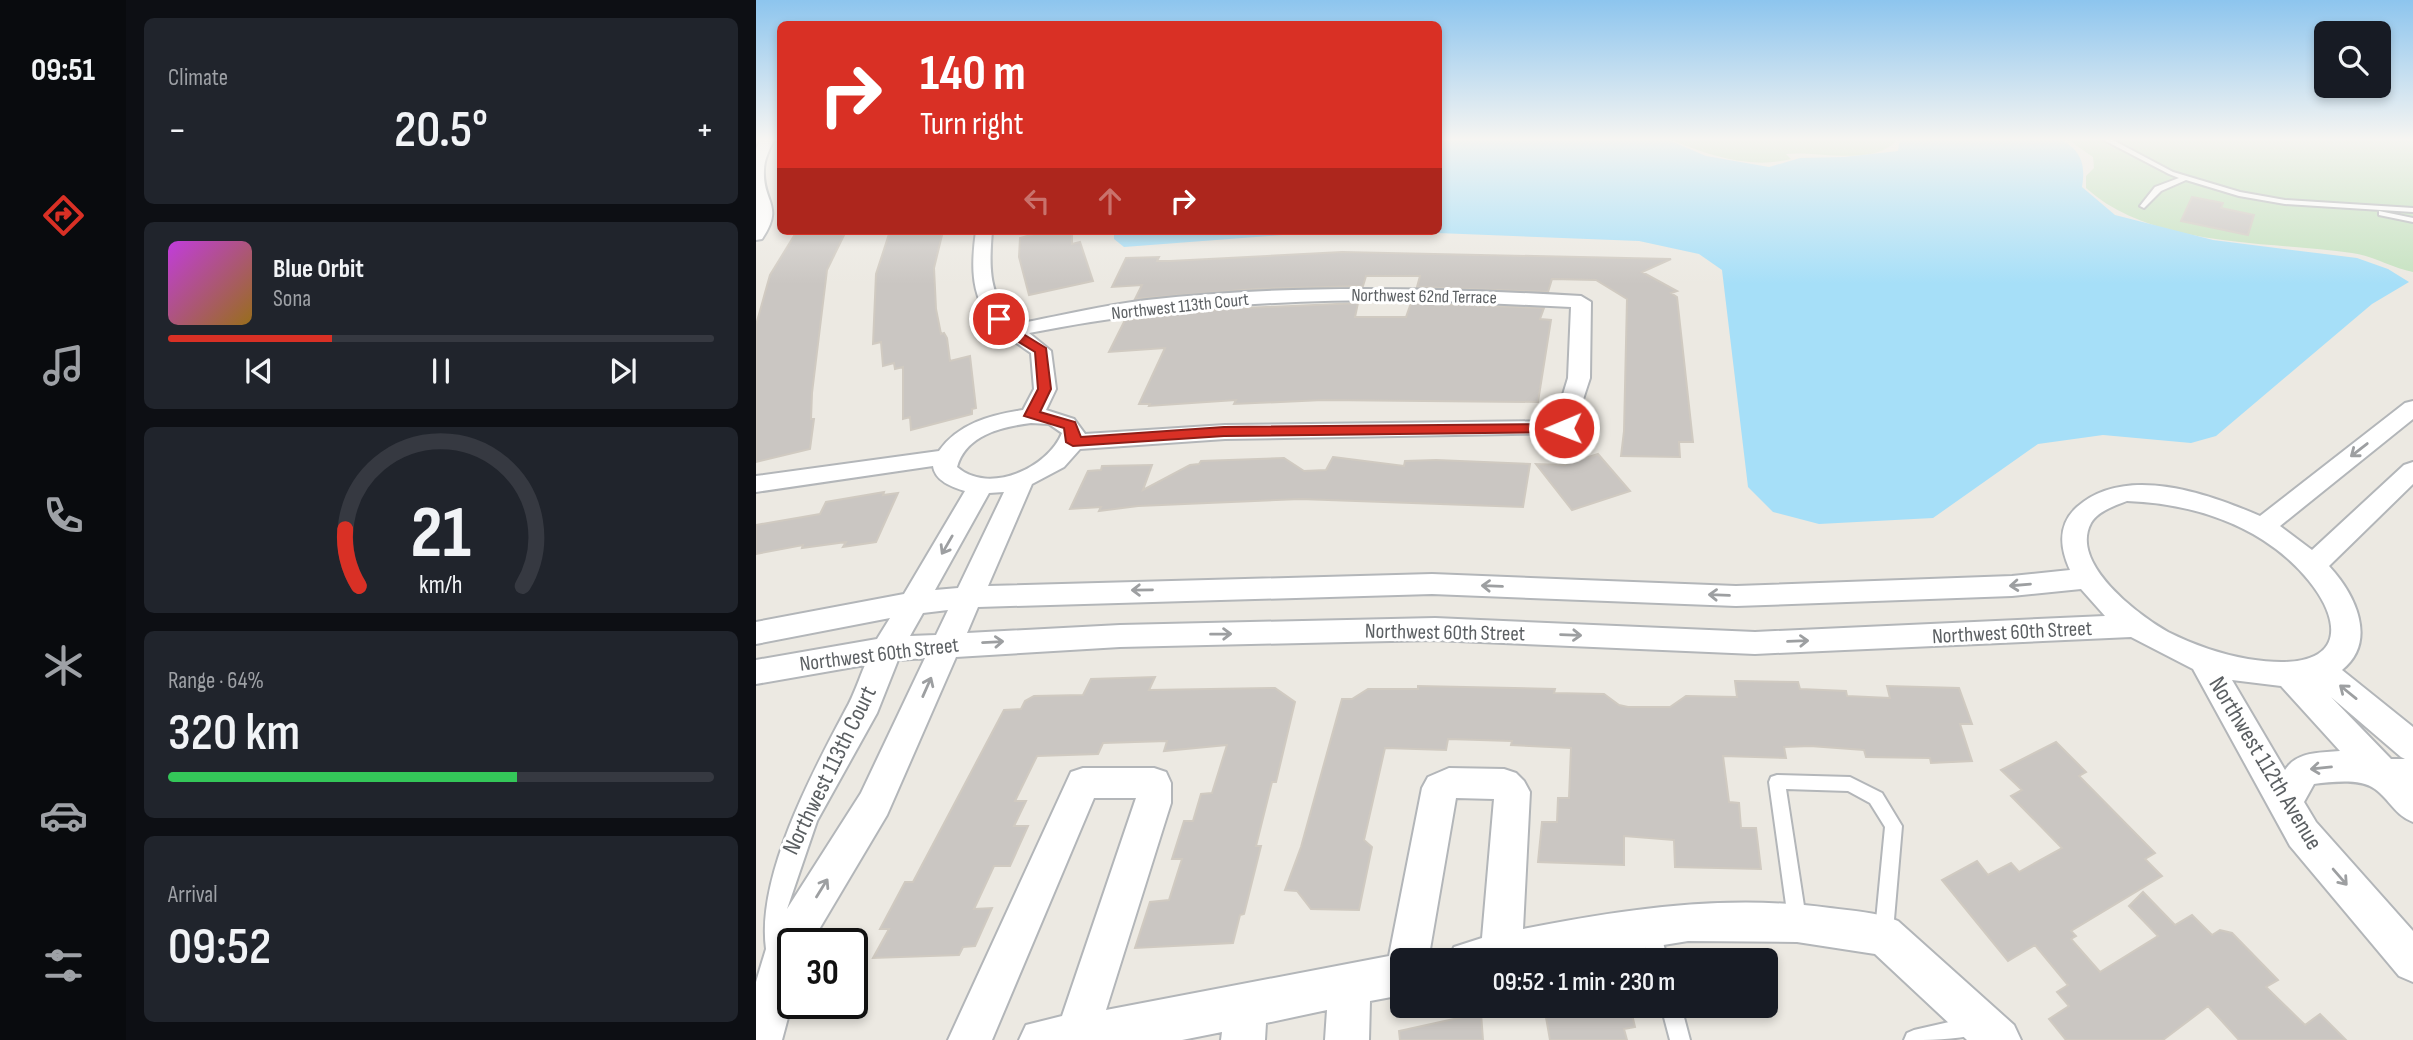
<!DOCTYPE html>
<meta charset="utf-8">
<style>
:root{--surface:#171b24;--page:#20242c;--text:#f1f3f6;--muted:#9ea1a6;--line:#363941;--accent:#d93025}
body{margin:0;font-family:"Sofia Sans Condensed",sans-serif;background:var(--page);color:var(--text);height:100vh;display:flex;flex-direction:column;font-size:26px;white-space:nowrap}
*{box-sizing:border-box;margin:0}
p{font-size:23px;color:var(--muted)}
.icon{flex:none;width:38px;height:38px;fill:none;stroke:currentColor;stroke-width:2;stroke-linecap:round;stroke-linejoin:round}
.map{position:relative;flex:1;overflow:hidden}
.panel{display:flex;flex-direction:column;gap:18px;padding:18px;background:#0d0f14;width:630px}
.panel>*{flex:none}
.banner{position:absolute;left:21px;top:21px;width:665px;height:214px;border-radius:10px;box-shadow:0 4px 10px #0003;background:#d93025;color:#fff;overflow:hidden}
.fabs{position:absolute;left:1558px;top:21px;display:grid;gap:14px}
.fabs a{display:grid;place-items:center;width:77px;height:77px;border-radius:10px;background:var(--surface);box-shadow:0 4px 10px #0003;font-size:35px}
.speed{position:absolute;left:21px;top:928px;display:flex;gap:14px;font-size:35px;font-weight:700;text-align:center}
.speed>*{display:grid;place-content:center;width:91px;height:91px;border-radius:50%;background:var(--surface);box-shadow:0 4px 10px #0003;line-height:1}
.speed .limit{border:4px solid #111;border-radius:10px;background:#fff;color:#111}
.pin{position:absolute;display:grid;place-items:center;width:60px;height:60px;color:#fff;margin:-30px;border:4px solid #fff;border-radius:50%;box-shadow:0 2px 7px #0007}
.me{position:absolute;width:77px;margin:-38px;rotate:269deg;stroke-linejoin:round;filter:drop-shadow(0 0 5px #0008)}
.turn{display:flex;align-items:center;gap:24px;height:147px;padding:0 28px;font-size:32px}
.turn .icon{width:91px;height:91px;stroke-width:2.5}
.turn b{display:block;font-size:49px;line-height:60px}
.lanes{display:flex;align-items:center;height:66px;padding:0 28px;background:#0003;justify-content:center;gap:35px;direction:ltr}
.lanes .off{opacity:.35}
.big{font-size:52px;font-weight:600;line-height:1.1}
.panel .widget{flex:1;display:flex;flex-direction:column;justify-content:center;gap:10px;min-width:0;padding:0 24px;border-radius:10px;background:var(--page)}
.panel .dial{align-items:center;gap:0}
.dial svg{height:182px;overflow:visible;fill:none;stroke:var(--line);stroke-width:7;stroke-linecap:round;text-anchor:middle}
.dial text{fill:var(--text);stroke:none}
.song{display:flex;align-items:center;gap:21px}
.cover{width:84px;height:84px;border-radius:10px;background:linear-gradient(135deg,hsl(290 70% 55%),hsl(40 70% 35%))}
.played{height:7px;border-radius:4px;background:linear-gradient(90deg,var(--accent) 30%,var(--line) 30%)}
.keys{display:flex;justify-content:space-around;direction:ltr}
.heat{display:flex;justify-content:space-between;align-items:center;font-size:38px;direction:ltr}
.charge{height:10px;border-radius:5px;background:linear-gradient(90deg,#34c759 64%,var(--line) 0)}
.trip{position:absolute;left:634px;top:948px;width:388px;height:70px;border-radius:10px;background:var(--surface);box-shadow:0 4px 10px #0003;font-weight:600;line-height:70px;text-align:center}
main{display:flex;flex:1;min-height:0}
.tabs{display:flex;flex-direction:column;width:126px;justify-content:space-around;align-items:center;background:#090b0e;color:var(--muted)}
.tabs .icon{width:49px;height:49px}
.tabs .on{color:var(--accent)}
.tabs b{font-size:32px;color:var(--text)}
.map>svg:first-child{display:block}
.green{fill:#c5e2c0}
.water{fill:#a6dff8}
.building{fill:#cac6c2;stroke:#d0cac1;stroke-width:2}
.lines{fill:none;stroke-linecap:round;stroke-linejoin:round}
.service-casing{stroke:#b3b6b9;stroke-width:4}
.minor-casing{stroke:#b3b6b9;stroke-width:4}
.service{fill:#fff;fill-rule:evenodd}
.minor{fill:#fff;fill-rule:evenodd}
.oneway{stroke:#9d9fa1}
.route{fill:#d93025;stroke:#8d1f18;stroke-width:2}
.labels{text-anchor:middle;stroke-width:6;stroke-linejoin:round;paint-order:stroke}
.far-street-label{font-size:18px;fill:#5b5f62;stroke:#fff}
.street-label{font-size:21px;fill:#5b5f62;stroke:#fff}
.near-street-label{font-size:24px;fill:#5b5f62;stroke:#fff}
</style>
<main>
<nav class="tabs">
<b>09:51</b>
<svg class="icon on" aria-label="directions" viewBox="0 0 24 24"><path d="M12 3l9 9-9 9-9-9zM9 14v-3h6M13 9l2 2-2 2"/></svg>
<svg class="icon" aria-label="music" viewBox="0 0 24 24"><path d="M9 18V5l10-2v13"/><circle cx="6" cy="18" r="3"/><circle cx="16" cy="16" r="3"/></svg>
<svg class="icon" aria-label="phone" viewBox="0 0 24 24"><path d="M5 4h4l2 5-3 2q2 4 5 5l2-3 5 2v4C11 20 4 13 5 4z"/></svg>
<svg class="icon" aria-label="climate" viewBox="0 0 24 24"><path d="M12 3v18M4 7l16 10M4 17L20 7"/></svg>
<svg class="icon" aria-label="car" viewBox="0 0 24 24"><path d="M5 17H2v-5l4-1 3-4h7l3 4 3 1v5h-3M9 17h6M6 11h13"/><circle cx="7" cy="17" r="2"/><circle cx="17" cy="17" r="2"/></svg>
<svg class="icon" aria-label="filters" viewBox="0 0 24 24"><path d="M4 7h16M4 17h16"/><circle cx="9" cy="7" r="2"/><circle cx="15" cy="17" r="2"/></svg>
</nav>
<section class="panel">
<div class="widget"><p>Climate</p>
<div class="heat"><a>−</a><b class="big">20.5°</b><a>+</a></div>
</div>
<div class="widget">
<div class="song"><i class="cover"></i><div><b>Blue Orbit</b><p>Sona</p></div></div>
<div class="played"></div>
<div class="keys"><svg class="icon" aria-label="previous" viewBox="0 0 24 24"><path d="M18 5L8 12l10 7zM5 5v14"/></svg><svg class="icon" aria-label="pause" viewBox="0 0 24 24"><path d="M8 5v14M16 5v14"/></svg><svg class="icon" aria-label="next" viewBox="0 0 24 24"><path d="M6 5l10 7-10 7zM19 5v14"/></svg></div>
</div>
<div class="widget dial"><svg viewBox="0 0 100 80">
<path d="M14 69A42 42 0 1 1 86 69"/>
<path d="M14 69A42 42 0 0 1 8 44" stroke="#d93025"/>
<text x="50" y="56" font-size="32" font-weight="700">21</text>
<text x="50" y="72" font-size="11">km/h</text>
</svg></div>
<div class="widget"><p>Range · 64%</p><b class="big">320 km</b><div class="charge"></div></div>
<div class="widget"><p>Arrival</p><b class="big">09:52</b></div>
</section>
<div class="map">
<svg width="1657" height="1040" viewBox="0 0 1657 1040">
<rect width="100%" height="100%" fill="#ece9e2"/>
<path class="green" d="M910,138H1142C1122,168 1060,150 1030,154L1035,159C992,170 950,154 910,138Z
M1309,138H1657V272C1636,268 1618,256 1596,253C1513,241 1396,248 1330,188V176L1338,168L1337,157Z"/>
<path class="water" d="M683,138H908L950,156L1013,167L1044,158L1088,157L1142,151L1144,138H1303C1325,150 1330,164 1326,187L1359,215L1457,240L1601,258L1632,269L1653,282L1616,304L1460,436L1435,443L1347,435L1282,444L1177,518L1063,524L1017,512L992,487L966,270L943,254L883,241L631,231H682Z
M358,231H580L368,247L358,239Z"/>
<path class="building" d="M1436,197L1467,203L1465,208L1498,215L1492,235L1425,221Z
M41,231H90L71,270L56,393L55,419H58L54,449L0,462V325L14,275Z
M134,231H187L178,268L180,309L185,334L188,333L191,338L194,361L214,356L220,408L216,409V414L155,430L154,417L147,419V367L139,369L138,363L127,366L125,342L117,344L120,274Z
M289,231H316V244L324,242L337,281L273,295L263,257L264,238Z
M586,252L915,259L886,272L921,291L915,293L921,297L937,442H923L924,457L865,456L868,431L871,299L840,280L796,279L792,292L661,287L664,276H610L607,286L499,289L379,299L386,285L356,287L370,258L403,257L401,261H414Z
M602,303L599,317H650L655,303L788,308L784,319L795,320L782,402L567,400L478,404L480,400L393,406L394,404H383L409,348L353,352L369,320L467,309Z
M842,454L874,491L816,510L780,464L808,465Z
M577,457L648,466L649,461L680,460L774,464L767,507L544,499L382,506L343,511L345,507L314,509L332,471L345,470L346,466L396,465L387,490L434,465L443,464L445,461L528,458L548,471L570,470Z
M128,492L127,495L142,493L120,542L87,547L90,542L46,548L47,545L0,554V525L64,514L70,502Z
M399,677L393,690L519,688L539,702L520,782H516L500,846H505L488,914L484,915L477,943L379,948L394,902L413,900L426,859H416L428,821H437L445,794L456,793L471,745L408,751L411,741L347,743L342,754L281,756L259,801H270L258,826H272L254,866H238L218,909L236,908L219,946L207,947L203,955L117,958L133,929H124L149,882H157L248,710L265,709L269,701L278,696L327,695L335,679Z
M979,681L1042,682L1044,689L1090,691L1091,696L1134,698L1131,686L1203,688L1216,724H1204L1216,761L1175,763L1174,758L1110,757L1108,750L1054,746L1028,747L1030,758L967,756L973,802L983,803L985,828H1000L1005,869L919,867L918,840L868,836V865L782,862L786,822H801L802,798H813L815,748L755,745L756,741L692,739L690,750L629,748L608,840L616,847L603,910L555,909L541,891L529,890L545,847L586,699H596L612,689H662V686L799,689L798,693L848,694L863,705L872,707H914L930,696L981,697Z
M1300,742L1330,772L1323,776L1399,853L1389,859L1406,876L1315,931L1320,936L1315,939L1344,972L1402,936L1373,906L1387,892L1419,925L1436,915L1456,935L1464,930L1476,933L1522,980L1510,987L1549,1025L1564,1014L1590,1040H1483L1452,1006L1407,1040H1310L1293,1019L1313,1006L1301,992L1312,985L1279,945L1252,961L1186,880L1221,861L1232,875L1255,863L1263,872L1306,848L1255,796L1266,790L1245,770Z
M788,1006H874L879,1027L868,1029L871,1040H794Z
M725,1013L727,1040H644L643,1031Z"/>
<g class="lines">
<defs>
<path id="service" d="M1344,138H1353L1417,172L1484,192L1529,200L1657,208V212L1529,204L1483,196L1430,180L1405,191L1388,208L1384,206L1399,187L1423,178L1413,174Z
M1623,211L1657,218V222L1623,215Z
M1021,775L1094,777L1126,793L1146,826L1137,931L1135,938L1128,940L1121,938L1119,931L1129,827L1114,803L1092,791L1030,789L1050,919L1047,925L1041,928L1035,925L1032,919L1013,782L1015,777Z
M895,922L902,924L912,961H893L886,931L888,924Z
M905,1006H925L934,1040H914Z
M1215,1017L1222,1020L1225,1027L1222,1034C1199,1040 1172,1040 1148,1040L1151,1033L1158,1030Z"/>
<path id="minor" d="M5,138H19C14,148 8,159 8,170C6,202 29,205 6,239L0,240V149Z
M220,231H236C233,267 232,297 260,324C304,316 347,305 391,300C535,284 680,288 825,296L835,302L834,378L816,433L469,439L324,449L308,467L276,484L232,586L676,574L980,586L1256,576L1314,570C1304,548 1301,525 1321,507C1369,464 1451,493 1504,516L1649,403L1657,401V419L1524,526L1556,550L1648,465L1657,462V484L1573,566C1599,594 1622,641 1586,670L1657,727V822C1639,815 1634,800 1619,789C1604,778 1576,782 1558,784L1548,802L1560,822L1657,931V982L1643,976L1534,846L1437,669L1375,637L999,654L679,640L364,647L200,657L131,815L55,943H37V999L26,1040H0V982L10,949C0,877 57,771 90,709C98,695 103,679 109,665L0,684V660L121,639L134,618L0,644V622L148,594L209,491C196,487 179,481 177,466L0,492V476L183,451C203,423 235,415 267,410L278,389L275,353C223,319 211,294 220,231ZM662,300L815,307L812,378L799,421L469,425L329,434L318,419L290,410L300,389L295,351L273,333C405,307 527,299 662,300ZM275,423L293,424L306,433C292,468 233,495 201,467C210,435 245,427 275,423ZM248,492L202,588L179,590L233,493ZM1371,501C1419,503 1466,514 1507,540C1579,586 1621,680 1492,659C1464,654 1438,645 1412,632C1383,615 1313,564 1335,523C1342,511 1358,506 1371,501ZM1325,589L1349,616L999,632L679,618L364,625L211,633L222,607L676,594L980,606L1256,596ZM192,610L180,635L154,636L167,613ZM169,658L105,793L31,909L61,821L121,713L142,660ZM1476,680L1525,686L1584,751C1564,753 1541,751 1529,770ZM1575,697L1645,757L1649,759H1635Z
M327,768H398L410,772L415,783V803L350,1010L633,956L666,788L672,777L693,768L748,769L760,773L768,781L774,792L767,929C869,909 970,894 1074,908C1097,911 1121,912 1142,921L1258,1025L1265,1040H1211L1119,954L1041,942L932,941L809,961H692L698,947L726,938L738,799L700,798L672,961H646V995L614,1001L613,1040H569L571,1010L510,1023L509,1040H465L466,1032L426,1040H263L270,1025L306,1016L380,798H338L236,1040H192L315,772Z"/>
</defs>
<use href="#service" class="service-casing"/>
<use href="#minor" class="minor-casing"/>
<use href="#service" class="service"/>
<use href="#minor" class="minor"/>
</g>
<defs><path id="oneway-shaft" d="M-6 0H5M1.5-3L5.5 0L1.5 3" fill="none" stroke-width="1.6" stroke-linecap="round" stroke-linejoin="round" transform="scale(1.75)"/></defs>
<g class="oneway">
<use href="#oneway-shaft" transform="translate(1603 450) rotate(142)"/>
<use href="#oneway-shaft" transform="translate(191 545) rotate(120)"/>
<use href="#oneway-shaft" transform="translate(1264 585) rotate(175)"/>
<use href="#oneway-shaft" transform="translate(736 586) rotate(-178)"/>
<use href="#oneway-shaft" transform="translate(386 590) rotate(179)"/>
<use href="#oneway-shaft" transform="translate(963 595) rotate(-178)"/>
<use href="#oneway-shaft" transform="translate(465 634) rotate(-1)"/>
<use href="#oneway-shaft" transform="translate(815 635) rotate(2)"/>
<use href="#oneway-shaft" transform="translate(1042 641) rotate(-2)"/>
<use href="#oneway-shaft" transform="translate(237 642) rotate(-3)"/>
<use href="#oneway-shaft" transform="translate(171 687) rotate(-66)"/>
<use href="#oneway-shaft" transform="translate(1592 692) rotate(-141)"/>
<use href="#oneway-shaft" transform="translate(1565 768) rotate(174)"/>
<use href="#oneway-shaft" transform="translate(1584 877) rotate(49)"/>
<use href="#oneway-shaft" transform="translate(66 888) rotate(-58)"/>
</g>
<linearGradient id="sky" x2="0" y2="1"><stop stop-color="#8dc5ee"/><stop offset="0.49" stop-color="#f6f5f2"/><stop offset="1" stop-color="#f6f5f2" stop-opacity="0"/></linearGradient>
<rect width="1657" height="284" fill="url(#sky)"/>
<path class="route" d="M239,317H247L259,329L290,348L295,389L284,412L319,422L325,437L468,427L808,424L815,428L808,432L468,436L317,446L310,442L308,428L268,416L282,389L279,352L250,334L237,319Z"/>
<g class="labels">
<g class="far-street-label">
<text transform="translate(668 296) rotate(1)" y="6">Northwest 62nd Terrace</text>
<text transform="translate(424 306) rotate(-6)" y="6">Northwest 113th Court</text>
</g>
<g class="street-label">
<text transform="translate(689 632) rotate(1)" y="7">Northwest 60th Street</text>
<text transform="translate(1256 632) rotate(-3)" y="7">Northwest 60th Street</text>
<text transform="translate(123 654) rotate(-7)" y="7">Northwest 60th Street</text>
</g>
<g class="near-street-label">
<text transform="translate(1510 763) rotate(59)" y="8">Northwest 112th Avenue</text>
<text transform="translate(73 770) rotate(-64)" y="8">Northwest 113th Court</text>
</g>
</g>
</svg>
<div class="fabs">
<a><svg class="icon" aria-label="search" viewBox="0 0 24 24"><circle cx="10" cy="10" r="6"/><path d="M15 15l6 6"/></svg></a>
</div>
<div class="speed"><div class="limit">30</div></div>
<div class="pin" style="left:243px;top:319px;background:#d93025"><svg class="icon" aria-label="arrive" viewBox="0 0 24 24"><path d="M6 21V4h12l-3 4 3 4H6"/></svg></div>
<svg class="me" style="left:808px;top:428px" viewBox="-20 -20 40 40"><circle r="17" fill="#d93025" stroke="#fff" stroke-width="3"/><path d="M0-11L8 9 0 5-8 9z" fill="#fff"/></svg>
<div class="trip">09:52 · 1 min · 230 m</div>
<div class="banner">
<div class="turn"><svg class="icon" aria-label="right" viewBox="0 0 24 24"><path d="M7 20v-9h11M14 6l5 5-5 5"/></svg><div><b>140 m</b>Turn right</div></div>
<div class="lanes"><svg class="icon off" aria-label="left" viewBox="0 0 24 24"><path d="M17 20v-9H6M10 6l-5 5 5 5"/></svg><svg class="icon off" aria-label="ahead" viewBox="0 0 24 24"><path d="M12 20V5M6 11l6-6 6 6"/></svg><svg class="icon" aria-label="right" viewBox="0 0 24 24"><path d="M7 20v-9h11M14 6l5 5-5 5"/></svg></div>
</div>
</div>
</main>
